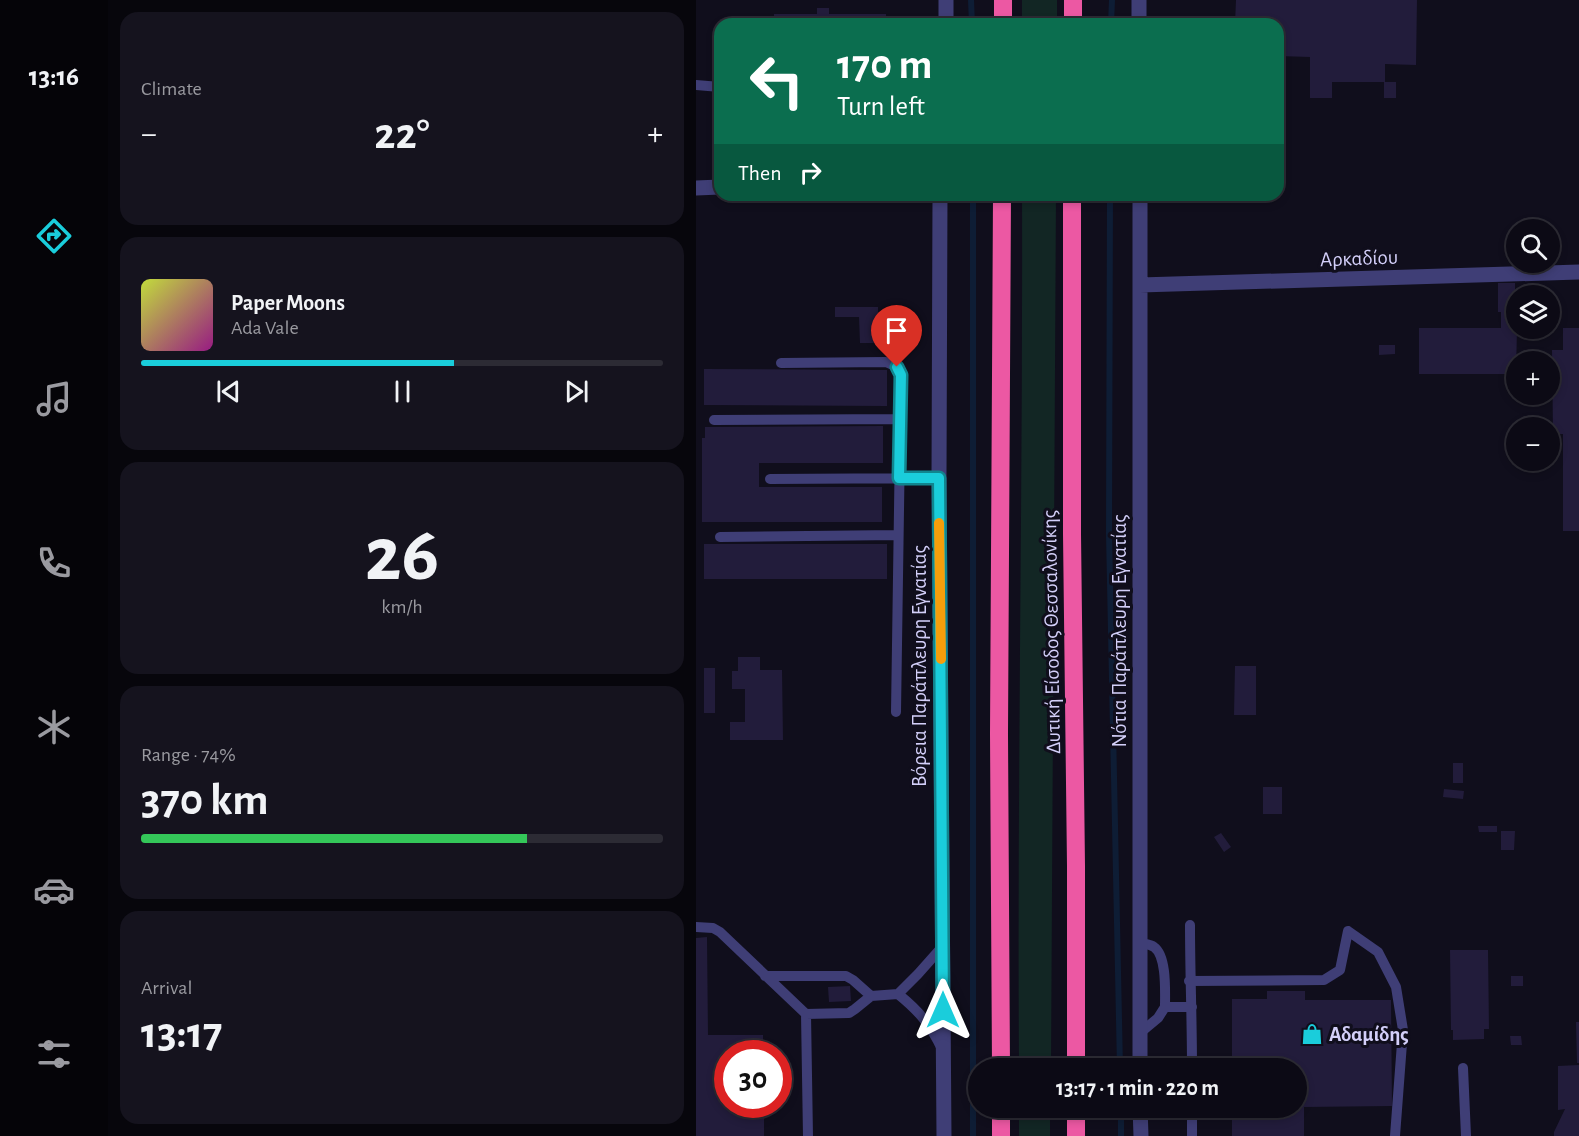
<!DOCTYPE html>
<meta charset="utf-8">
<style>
:root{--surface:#0c0a15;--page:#15131e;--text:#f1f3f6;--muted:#9a9aa0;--line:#2c2b34;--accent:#1acddb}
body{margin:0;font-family:"Alegreya Sans",sans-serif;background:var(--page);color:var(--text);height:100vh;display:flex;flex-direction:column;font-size:22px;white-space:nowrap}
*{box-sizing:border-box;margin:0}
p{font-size:20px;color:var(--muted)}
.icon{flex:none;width:33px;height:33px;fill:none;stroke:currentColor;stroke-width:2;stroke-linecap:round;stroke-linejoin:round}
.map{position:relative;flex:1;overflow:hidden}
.sheet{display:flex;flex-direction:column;gap:12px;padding:12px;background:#07060c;width:588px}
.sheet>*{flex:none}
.hud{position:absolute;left:18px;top:18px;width:570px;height:183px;border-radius:18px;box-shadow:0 3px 9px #0003,0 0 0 2px var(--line);background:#0b6e4f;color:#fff;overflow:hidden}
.controls{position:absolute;left:810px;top:219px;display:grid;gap:12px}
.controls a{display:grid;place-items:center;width:54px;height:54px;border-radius:50%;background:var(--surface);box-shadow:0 3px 9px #0003,0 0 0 2px var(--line);font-size:30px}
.speed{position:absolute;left:18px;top:1040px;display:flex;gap:12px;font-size:30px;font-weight:700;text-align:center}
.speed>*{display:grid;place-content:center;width:78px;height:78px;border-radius:50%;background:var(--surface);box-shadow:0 3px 9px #0003,0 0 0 2px var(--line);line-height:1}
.speed .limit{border:9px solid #d22;background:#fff;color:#111}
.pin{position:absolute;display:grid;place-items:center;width:51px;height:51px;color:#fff;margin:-62px -26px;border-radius:50% 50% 50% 0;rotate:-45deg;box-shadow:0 0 6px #0007}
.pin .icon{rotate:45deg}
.me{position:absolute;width:66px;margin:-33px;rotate:0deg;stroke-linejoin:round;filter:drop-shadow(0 0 4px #0008)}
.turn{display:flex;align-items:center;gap:21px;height:126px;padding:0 24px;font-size:27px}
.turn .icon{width:78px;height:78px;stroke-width:2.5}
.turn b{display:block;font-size:42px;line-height:51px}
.then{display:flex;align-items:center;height:57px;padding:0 24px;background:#0003;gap:12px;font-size:22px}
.big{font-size:45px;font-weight:700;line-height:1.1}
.sheet .widget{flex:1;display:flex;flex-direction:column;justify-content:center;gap:9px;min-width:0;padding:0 21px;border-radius:18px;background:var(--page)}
.sheet .dial{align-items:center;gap:0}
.dial b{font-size:78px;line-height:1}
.song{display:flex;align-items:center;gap:18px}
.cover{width:72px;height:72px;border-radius:9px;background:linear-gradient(135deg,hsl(70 70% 55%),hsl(310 70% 35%))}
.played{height:6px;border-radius:3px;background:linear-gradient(90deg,var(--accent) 60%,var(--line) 60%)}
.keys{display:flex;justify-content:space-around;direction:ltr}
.heat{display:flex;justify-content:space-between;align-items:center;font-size:33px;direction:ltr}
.charge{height:9px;border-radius:4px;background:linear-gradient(90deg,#34c759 74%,var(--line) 0)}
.trip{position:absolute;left:272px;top:1058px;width:339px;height:60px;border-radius:30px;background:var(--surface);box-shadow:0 3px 9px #0003,0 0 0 2px var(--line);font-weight:700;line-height:60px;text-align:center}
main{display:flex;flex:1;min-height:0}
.menu{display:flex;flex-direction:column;width:108px;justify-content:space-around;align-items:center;background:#050408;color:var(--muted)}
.menu .icon{width:42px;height:42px}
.menu .on{color:var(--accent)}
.menu b{font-size:27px;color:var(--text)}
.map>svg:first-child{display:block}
.green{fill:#122624}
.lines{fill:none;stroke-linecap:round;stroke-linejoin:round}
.stream{stroke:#0e1d35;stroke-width:6}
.building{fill:#221c3b}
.lane{stroke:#3f3e76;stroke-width:10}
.street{stroke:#3f3e76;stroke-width:15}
.highway{stroke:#ec58a3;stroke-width:18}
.route-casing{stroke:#11858e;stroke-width:15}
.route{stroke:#1acddb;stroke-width:10}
.slow{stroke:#f59e0b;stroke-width:10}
.labels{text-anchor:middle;stroke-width:6;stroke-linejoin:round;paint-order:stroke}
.street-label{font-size:21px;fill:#d3cff9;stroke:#100e1c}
.poi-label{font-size:21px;font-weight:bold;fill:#d3cff9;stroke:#100e1c;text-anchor:start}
</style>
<main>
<nav class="menu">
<b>13:16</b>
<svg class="icon on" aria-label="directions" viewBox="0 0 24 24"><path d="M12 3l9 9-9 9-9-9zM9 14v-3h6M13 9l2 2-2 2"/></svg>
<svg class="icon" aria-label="music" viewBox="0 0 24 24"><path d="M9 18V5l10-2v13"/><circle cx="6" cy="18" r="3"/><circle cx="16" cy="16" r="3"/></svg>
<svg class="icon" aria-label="phone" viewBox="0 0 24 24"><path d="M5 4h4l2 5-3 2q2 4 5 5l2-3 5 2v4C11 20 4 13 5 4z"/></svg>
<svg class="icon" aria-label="climate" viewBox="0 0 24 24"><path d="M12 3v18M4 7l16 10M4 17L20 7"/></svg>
<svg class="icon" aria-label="car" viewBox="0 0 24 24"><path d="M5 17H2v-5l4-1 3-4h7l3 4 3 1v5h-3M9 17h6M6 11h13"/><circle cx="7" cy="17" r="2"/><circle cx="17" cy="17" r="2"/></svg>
<svg class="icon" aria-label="filters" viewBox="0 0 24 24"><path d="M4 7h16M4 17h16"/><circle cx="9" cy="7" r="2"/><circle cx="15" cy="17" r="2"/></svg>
</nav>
<section class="sheet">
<div class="widget"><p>Climate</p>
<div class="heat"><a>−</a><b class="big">22°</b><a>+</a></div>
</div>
<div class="widget">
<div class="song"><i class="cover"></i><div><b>Paper Moons</b><p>Ada Vale</p></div></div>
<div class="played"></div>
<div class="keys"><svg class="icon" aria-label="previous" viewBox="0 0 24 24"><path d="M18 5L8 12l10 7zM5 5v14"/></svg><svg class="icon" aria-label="pause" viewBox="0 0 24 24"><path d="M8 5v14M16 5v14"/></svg><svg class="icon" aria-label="next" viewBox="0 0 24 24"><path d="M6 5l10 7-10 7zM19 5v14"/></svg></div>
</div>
<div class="widget dial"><b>26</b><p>km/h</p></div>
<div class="widget"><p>Range · 74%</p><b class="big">370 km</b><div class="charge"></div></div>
<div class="widget"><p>Arrival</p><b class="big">13:17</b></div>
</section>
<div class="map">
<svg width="883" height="1136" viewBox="0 0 883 1136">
<rect width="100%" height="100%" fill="#100e1c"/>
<path class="green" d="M326,0H361V24H326Z
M326,195H360L355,1068H323C321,777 327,486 326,195Z
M323,1107H354V1136H323Z"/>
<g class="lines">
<path class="stream" d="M275,0L276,24
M415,24L416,0
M414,195L413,534L424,1068
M425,1107V1136
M277,1136V195"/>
</g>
<path class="building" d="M540,0H721L720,65L689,64V82H700V98H688V82H636V98H614V57L582,56V24H539Z
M121,8H133V14H190V24H78V14H121Z
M802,283H819V328H821L820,374H723V328H805V312H802Z
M139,307H182V343H164L163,317H139Z
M867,328H883V531H867V434H857L856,350H867Z
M683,345H699V354L683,355Z
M8,369L191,370V406L8,405Z
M187,426V463H63V487H186V522H6V438H9V427Z
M8,544H191V579H8Z
M42,657H64V670H86L87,740H34V722H49V689H36V671H42Z
M539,666H560V715H538Z
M8,668H19V713H8Z
M757,763H767V783H757Z
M567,787H586V814H567Z
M748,789L768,791L767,799L747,797Z
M782,826H801V832H783Z
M805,831H819L818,850H805Z
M525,833L535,847L528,852L518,837Z
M11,937L12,1035H67V1053H32V1104H68V1136H0V938Z
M754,950H792L793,1029H788V1039L757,1040V1030H755Z
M815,976H827V986H815Z
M154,986L155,1001L133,1002L132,987Z
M571,991H609V1000H695L696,1106L608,1107V1136H536V1107H600V1068H536V999H571Z
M880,1022H883V1063H881Z
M814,1036H825L826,1045H815Z
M883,1065V1136H858V1132L869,1109L862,1110V1066Z"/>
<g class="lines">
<path class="lane" d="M0,85L24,87
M85,363L190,362L201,367L205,375L200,712
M18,420L204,419
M74,479L243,478
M24,537L202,535
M494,925C494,973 496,1020 496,1068
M0,927L17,928L24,932L110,1014
M444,943C447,944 454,944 458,947C471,956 469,992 469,1007
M69,976H150L157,980L175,996
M493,981L628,980L644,970L652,931L682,952L700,987L707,1030L699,1136
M202,994L222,974L246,947
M444,1033L462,1018L469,1007H496
M767,1068L770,1136
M496,1107V1136
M112,1136L110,1014L153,1013L159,1009L175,996L202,994C223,1011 234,1024 246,1049"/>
<path class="street" d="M250,0V24
M443,0V24
M0,188L24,187
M244,195L243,478L248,1136
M444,195V1068
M444,285L883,272
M444,1107L445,1136"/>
<path class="highway" d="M307,24V0
M377,24V0
M376,195V534L380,866V1068
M305,1068L303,734L306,195
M305,1107V1136
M380,1136V1107"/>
</g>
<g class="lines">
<defs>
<path id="route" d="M201,367L205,375L203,478H243L247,1010"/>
</defs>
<use href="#route" class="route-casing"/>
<use href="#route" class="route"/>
<path class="slow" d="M243,523L245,659"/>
</g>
<defs>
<symbol id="shop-bare" viewBox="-9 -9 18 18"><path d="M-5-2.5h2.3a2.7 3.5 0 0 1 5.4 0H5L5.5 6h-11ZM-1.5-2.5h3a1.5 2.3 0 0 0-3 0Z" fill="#1acddb" stroke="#100e1c" stroke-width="2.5" paint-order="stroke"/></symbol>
</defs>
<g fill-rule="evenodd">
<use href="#shop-bare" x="601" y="1019" width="30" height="30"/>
</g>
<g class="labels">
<g class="street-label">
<text transform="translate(663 258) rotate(-2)" y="7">Αρκαδίου</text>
<text transform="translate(423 631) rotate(-90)" y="7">Νότια Παράπλευρη Εγνατίας</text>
<text transform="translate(355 632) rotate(-91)" y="7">Δυτική Είσοδος Θεσσαλονίκης</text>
<text transform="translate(223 666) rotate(-90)" y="7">Βόρεια Παράπλευρη Εγνατίας</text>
</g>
<g class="poi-label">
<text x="633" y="1041">Αδαμίδης</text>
</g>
</g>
</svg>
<div class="controls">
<a><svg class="icon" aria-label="search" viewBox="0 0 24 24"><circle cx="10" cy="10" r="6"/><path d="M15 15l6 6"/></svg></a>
<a><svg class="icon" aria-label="layers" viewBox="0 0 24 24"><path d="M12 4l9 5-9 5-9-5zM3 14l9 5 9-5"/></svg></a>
<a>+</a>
<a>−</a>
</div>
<div class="speed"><div class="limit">30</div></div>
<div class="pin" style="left:201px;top:367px;background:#d93025"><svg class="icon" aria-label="arrive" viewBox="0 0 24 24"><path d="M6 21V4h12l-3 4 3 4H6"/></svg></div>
<svg class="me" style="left:247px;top:1010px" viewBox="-20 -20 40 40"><path d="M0-17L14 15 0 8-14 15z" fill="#1acddb" stroke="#fff" stroke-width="4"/></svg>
<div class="trip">13:17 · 1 min · 220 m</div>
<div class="hud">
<div class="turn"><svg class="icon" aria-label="left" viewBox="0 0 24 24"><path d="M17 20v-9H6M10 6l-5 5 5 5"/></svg><div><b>170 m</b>Turn left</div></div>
<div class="then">Then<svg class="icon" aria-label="right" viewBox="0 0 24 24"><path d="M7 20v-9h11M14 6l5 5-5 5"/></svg></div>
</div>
</div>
</main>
